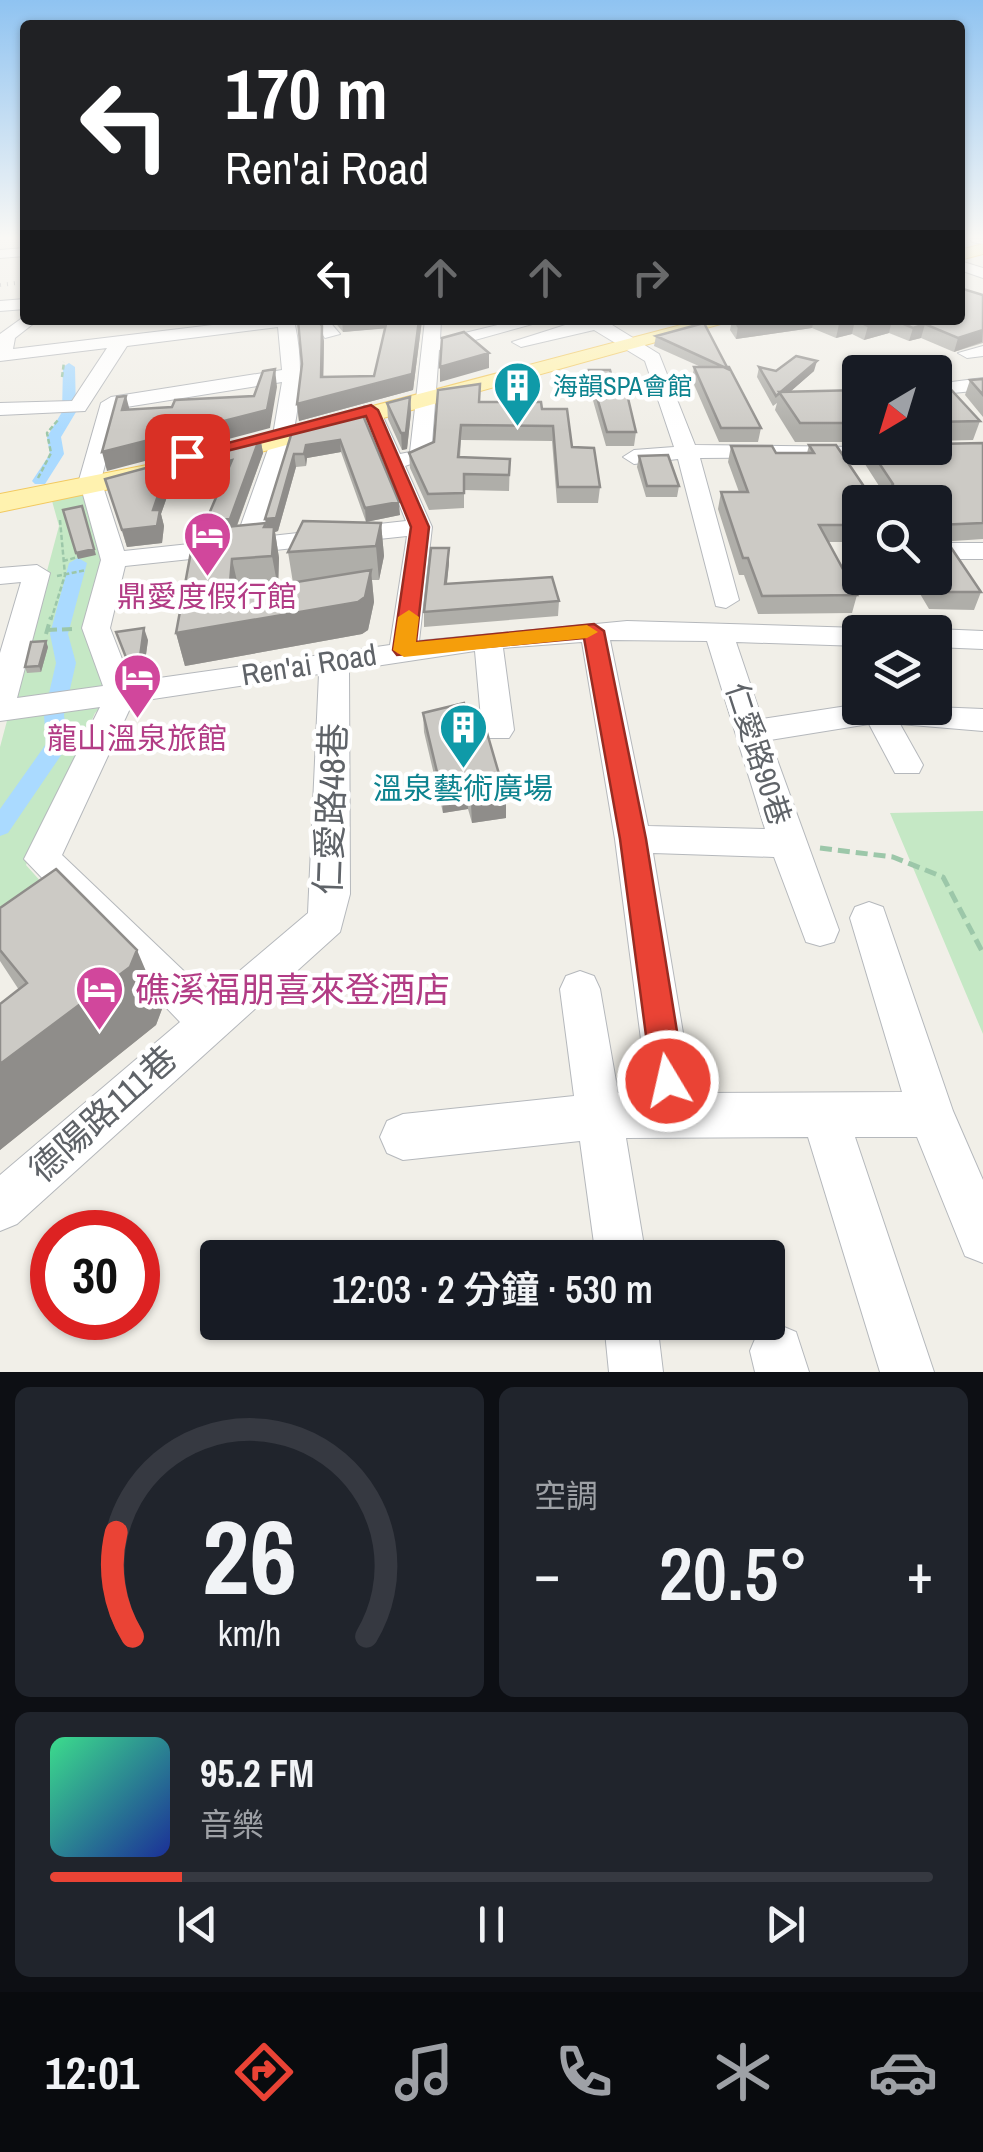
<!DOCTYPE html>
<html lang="zh-TW">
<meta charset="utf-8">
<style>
:root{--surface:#171b24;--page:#20242c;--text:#f1f3f6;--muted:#9ea1a6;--line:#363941;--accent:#ea4335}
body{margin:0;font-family:"Archivo Narrow","Noto Sans TC",sans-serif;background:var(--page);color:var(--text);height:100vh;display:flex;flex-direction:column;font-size:38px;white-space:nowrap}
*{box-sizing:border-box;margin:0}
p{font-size:32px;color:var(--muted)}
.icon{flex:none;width:55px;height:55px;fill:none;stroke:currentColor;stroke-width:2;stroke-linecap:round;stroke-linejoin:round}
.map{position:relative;height:1372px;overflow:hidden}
.sheet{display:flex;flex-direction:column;gap:15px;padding:15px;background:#0d0f14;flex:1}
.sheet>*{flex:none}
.top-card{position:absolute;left:20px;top:20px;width:945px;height:305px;border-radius:10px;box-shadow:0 2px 8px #0004;background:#202124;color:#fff;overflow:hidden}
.needle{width:65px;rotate:218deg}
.fabs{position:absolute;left:842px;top:355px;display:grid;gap:20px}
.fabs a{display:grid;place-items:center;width:110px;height:110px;border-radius:10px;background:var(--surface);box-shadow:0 2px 8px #0004;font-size:50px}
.speed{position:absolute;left:30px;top:1210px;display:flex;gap:20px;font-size:50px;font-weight:700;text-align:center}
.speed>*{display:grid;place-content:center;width:130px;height:130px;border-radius:50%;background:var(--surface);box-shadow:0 2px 8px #0004;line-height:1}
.speed .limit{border:15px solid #d22;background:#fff;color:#111}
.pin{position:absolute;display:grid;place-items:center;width:85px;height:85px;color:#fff;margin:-42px;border-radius:20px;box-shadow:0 5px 15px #0006}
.me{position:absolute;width:110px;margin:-55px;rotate:351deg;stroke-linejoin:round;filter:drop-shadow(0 0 8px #0008)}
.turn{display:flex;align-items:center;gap:35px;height:210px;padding:0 40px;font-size:45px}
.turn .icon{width:130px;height:130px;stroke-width:2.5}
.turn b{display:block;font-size:70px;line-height:85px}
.lanes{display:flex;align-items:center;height:95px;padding:0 40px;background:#0003;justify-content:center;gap:50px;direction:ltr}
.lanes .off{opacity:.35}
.big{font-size:75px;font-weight:600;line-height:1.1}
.sheet .widget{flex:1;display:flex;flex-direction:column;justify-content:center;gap:15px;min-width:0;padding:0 35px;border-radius:15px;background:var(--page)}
.sheet .dial{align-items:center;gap:0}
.dial svg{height:260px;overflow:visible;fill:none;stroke:var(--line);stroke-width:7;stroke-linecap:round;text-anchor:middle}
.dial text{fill:var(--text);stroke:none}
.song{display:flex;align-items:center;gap:30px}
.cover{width:120px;height:120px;border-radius:15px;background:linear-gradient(135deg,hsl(150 70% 55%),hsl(230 70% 35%))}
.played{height:10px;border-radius:5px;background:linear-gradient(90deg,var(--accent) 15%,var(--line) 15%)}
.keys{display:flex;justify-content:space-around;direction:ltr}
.heat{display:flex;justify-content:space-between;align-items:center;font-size:55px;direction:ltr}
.sheet .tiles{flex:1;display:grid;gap:15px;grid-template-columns:1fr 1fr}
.widget:last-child{grid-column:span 2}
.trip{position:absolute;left:200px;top:1240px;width:585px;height:100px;border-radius:10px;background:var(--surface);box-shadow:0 2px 8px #0004;font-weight:600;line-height:100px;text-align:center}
.dock{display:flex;height:160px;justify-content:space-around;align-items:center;background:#090b0e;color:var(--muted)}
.dock .icon{width:70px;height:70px}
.dock .on{color:var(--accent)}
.dock b{font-size:45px;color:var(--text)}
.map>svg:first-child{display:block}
.green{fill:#c5e8c5}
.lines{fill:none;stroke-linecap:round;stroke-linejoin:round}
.canal{fill:#aadaff;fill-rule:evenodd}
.minor-casing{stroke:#b5b8bc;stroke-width:2}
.major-casing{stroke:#f2c960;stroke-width:2}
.path-far2{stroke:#9cc7a9;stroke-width:2.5;stroke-dasharray:5 2.5;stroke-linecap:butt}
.path-far1{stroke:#9cc7a9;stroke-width:4;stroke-dasharray:10 5;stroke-linecap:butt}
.path{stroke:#9cc7a9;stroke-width:5;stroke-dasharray:12 6;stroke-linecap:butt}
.minor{fill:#fff;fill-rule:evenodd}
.major{fill:#fff2af;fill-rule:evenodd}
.rail{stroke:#b6b7b8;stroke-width:4;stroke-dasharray:1 6;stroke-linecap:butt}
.wall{fill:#afaea9}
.shaded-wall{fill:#8f8d8a}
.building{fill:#cccac5;stroke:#8f8d8a;stroke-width:2.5}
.route{fill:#ea4335;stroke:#982c22;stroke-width:2.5}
.slow{fill:#f59e0b}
.labels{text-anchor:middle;stroke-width:9;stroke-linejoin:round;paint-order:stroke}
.far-culture-label{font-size:25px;fill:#0d838f;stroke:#fff;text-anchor:start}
.hotel-label{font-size:30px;fill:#b23c85;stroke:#fff}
.street-label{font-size:30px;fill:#5f6368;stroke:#fff}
.culture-label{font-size:30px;fill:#0d838f;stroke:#fff}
.near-street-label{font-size:35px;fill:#5f6368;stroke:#fff}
.near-hotel-label{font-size:35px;fill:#b23c85;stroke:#fff;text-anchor:start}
</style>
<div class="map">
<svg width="983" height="1372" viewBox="0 0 983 1372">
<rect width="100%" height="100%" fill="#f1efe8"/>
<path class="green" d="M86,494L105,561L111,698L95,713L26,865L59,902L0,944V747L59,526L52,501Z
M983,811V1034L890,813Z"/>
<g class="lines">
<path class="canal" d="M69,363L75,367L76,412L61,437L64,454L45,484H35L32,481L50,454L47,437L62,412L63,367Z
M78,558L87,563L68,634L76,663L64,715L68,745L8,833L0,836V809L46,744L44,715L56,663L50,634L69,563Z"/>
<defs>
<path id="minor" d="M970,239H983V244L972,242Z
M25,248V256L0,258V250Z
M960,261L983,268V278L960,270Z
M25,299V309L0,311V301Z
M25,316V320H38L15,338L13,349L254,320H304L295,325C311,399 286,465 262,537L406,521L361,410L364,406H378L400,454L410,452L425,320H441L440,339L518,320H547L439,350L431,457L405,466L432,527L419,641L627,621L860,628L871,632H860V646L736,642L762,719L860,704L983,709V731L900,724L923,765L919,773H895L869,724L770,740L839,930L834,942L820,946L806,942L774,857L653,853L693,1093L902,1092L850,918L855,907L869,902L883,907L953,1111L983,1180V1263L965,1256L917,1137H855L934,1372H880L808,1137L626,1138L646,1258H596L580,1141L403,1160L387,1153L380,1137L387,1121L403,1114L574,1096L560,989L566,976L580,971L594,976L600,989L618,1093H648L615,839L582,642L503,648L514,730L509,738H487L482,730L475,651L349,670L350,894L340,932L17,1224L0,1231V1175L180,1022L24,859L100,707L0,721V653L21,582L0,584V568L37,565L50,573L17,698L103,686L82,628L101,560L79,480L101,403L111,397L282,370L278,327L127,346L85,411L0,415V403L72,401L107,348L0,361V334ZM282,382L273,435L236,539L124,551L101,480L120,408ZM407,536L390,645L131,682L110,628L125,566ZM610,640L707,641L765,829L648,826ZM319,674L308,913L210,996L62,855L133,702Z
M311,320H328L340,334L325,338Z
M581,320H604L659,354L695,445L935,448V444H983V456L700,458L739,600L726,608L716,606L678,459L634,464L623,457L634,450L674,447L645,361L594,330L521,347L512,342Z
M983,346V356L967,358L958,353Z
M983,378V390L943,394L935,390L936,384Z
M935,543H983V559H935Z
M935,629L983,631V649L935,647V632H925Z
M604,1322H657L663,1372H609Z
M777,1324L796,1332L809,1372H755L750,1351L758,1332Z"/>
<path id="major" d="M983,244V254L960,260V250Z
M700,320H735L225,462L215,464L201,456L205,450Z
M157,463L167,465L171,471L167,477L0,512V494Z"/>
</defs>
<use href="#minor" class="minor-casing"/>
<use href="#major" class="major-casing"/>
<path class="path-far2" d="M62,377L64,362
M38,478L51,453L47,433L58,420
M63,561L82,556
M57,576L86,570
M51,620L65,575L60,520"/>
<path class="path-far1" d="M47,630L72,629
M46,634L51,617"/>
<path class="path" d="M820,848L893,857L943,877L983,953"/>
<use href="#minor" class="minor"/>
<use href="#major" class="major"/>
<path class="rail" d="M0,285L25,282"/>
</g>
<path class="wall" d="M963,289L983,295V343L954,352L921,338L909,341L889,333L864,340L852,334L836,338L812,328L736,339L730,330L732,320H960Z
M333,320H422L413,390L299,421L297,404L302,364L324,341L323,377L374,376L385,328L343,332Z
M656,336L727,367L761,428L758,442H719L692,380L694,367H701L654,346Z
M759,367L776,371H814L791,391L852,390L854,382H860V442H795L775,410L777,403L773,406L757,377Z
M589,370L612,377L636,432L634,446H606L588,383Z
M983,379V417L965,395L970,380Z
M935,381L980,421L973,440L935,441Z
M410,397L411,413L407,449L402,450L388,419L387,403Z
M480,402L542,409L572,447L600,487L598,503H557L552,441L461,440L460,458L510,459L509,491L464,490V508L429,510L410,468L409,453L434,442Z
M362,413L400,515L366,522L341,452L307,458L306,466L296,467L278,531L275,532L279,558L278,588L239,590V594L270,595L284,589L293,583L288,552L381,523L384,556L379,580H372L374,602L368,630L362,634L185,666L176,633L208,529L206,521L224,479L168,494L161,514L164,526L162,543L127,547L105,479L260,437L263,453L237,526L266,523V527L292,432Z
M983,443V539L938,542V545L981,592L974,610L929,609L913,582L876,581L874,578H935L860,502V552L854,542H828L857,595L852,613L758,614L744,575H739L718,509L721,492H739L728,462L731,446L776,453H807L809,445L865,488L881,489L863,461L867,448H935Z
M639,456L679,486L677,497H646L637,467Z
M449,563L447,584L559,601L558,616L424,627V612Z
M116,632L148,640L143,676L133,678Z
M48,647L41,672L27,673L25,667Z
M423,713H467L506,798V818L472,823L468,809L443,813L424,732Z
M0,908L162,1009L156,1025L0,1150V1004L19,990L0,961Z"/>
<path class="shaded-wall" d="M342,320H389L390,328L343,332Z
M419,320H422L413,390L299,421L297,404L412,374Z
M776,320H814L812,328L736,339L738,326Z
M855,320L852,334L836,338L839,324Z
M892,320L889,333L864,340L868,326Z
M925,324L921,338L909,341L913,328Z
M322,326L324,341L323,393L321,377Z
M983,330L982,342L954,352L958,338Z
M489,353V368L440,382V367Z
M817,361L814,371L783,398L780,392Z
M275,369L277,387L270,428L107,471L102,452L267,410Z
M126,396L131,415L122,410Z
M410,397L411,413L407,449L402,450L401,433Z
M260,437L263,453L233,536L210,538L206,521Z
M340,440L341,452L307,458L306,466L304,454L306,445Z
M294,454L296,467L278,531L275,532L279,558L278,588L265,519Z
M232,460L235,476L168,494L161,514L164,526L162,543L127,547L122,530L164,478Z
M399,502L400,515L366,522L365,508Z
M82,506L96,555L78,559L76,553Z
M381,523L384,556L379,580L376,546Z
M449,548V563L445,599V584Z
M232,559L239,590L236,623L269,591L274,616L371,570L374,602L368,630L362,634L185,666L176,633L229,595Z
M144,628L148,640L143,676L139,664Z
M46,641L48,647L41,672L39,666Z
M467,789L468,809L443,813L442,793Z
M506,798V818L472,823L471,804Z
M137,950L162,1009L156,1025L0,1150V1064Z"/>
<path class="building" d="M960,283L963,289L983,295V330L958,338L925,324L913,328L894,320H960Z
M298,320H317L322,326L321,377L374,376L387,320H419L412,374L297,404L302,364Z
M735,320H776L738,326Z
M829,320H890L868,326L855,320L839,324Z
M704,323L728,369L656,336Z
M464,332L489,353L440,367L442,338Z
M796,356L817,361L776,396L759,367L776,371Z
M694,367H729L761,428H721Z
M275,369L267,410L102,452L117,397L126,396L122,410L172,407L175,400L254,396L263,371Z
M589,370H610L612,377H623L636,432H607Z
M983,379V395L970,380Z
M935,381H943L980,421L935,422Z
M480,384L479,402H541L542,409H567L572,447L594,448L600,487H558L553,426L461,425L458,457L510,459L509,475L464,474V493L428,494L409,453L434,442L438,390Z
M860,390V423H800L779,392Z
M410,397L406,433H401L387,403Z
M362,413L399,502L365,508L340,440L306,445L304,454H294L276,518L265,519L292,432Z
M260,437L230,519L206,521L232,460L164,478L153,510H160L157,526L122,530L105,479Z
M983,443V523L937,525L938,545L950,546L981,592H935L926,578H935V502H860V526L859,525H819L857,595L762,596L748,558H743L721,492H748L731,446H772L776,453H814L809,445H836L865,488L890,489L893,484L869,448H935V444Z
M668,455L679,486H647L639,456Z
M82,506L94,549L76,553L63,510Z
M303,521L381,523L376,546L288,552Z
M266,523L264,527H274L272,556L232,559L229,595L269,591V599L272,590L284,589V584L371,570L365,597L358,602L176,633L195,530Z
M431,548H449L445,584L552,577L559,601L424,612Z
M144,628L139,664L129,665L116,632Z
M46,641L39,666L25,667L31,642Z
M464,703L467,713L478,711L483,719L506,798L471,804L467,789L442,793L423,713Z
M56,869L137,950L130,967L0,1064V1004L27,983L0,950V908Z"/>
<linearGradient id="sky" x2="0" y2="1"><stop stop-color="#8fc3f1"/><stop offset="0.55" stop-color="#f9f8f5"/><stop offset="1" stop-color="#f9f8f5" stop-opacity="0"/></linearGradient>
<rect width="983" height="431" fill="url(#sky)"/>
<path class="route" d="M371,405L378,410L429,527L416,642L594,624L604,631L646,839L685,1081L680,1092L668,1097L657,1092L652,1081L620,839L584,638L397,655L393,650L411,527L366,416L187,461L179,456Z"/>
<path class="slow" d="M409,610L419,617L416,642L587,625L598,632L587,638L404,657L393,650L398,617Z"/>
<defs>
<symbol id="building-pin" viewBox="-11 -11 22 30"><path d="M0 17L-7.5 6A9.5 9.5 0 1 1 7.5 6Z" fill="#0f9aa8" stroke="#fff"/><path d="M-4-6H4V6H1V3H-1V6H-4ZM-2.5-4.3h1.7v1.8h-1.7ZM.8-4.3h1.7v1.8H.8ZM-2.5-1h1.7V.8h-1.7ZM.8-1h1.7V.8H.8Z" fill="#fff"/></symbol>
<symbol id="hotel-pin" viewBox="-11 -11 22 30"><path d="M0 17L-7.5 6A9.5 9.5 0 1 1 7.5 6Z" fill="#d1479c" stroke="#fff"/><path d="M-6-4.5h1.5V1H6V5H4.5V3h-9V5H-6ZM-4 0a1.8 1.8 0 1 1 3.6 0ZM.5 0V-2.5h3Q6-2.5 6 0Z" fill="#fff"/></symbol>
</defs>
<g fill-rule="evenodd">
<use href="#building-pin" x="490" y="358" width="55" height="75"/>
<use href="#hotel-pin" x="180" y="508" width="55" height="75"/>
<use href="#hotel-pin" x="110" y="650" width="55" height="75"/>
<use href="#building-pin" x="436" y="700" width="55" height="75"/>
<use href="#hotel-pin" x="72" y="962" width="55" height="75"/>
</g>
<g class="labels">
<g class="far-culture-label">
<text x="553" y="395">海韻SPA會館</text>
</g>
<g class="hotel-label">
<text x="207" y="607">鼎愛度假行館</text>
<text x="137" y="749">龍山溫泉旅館</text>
</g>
<g class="street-label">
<text transform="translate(309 665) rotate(-9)" y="10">Ren'ai Road</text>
<text transform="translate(758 754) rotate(72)" y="10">仁愛路90巷</text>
</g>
<g class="culture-label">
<text x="463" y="799">溫泉藝術廣場</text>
</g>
<g class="near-street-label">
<text transform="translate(331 809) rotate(-88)" y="12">仁愛路48巷</text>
<text transform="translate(103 1114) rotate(-42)" y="12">德陽路111巷</text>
</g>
<g class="near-hotel-label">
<text x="135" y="1002">礁溪福朋喜來登酒店</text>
</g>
</g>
</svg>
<div class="fabs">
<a><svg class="needle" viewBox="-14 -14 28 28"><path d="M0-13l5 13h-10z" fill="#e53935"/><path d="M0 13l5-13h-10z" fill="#9ea1a6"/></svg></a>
<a><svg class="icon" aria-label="search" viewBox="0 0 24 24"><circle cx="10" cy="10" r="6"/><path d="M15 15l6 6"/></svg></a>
<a><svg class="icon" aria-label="layers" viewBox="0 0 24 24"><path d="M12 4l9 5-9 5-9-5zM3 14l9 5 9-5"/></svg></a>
</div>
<div class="speed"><div class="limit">30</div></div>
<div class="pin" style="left:187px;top:456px;background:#d93025"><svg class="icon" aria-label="arrive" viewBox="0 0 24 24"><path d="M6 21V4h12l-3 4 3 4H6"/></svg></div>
<svg class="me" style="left:668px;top:1081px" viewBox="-20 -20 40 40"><circle r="17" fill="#ea4335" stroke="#fff" stroke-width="3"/><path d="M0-11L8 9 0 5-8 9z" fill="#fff"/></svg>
<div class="trip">12:03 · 2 分鐘 · 530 m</div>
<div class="top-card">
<div class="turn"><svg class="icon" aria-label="left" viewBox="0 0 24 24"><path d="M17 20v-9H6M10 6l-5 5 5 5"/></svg><div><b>170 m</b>Ren'ai Road</div></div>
<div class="lanes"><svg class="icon" aria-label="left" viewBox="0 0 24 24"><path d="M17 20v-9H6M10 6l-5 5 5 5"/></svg><svg class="icon off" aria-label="ahead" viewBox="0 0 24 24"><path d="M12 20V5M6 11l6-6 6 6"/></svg><svg class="icon off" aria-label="ahead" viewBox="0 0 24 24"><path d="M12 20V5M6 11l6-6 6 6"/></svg><svg class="icon off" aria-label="right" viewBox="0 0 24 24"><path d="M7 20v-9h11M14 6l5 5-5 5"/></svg></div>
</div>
</div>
<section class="sheet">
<div class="tiles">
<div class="widget dial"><svg viewBox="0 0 100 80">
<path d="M14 69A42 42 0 1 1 86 69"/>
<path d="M14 69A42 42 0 0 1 9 37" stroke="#ea4335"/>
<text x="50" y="56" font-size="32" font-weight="700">26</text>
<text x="50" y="72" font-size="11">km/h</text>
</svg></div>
<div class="widget"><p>空調</p>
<div class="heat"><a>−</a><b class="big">20.5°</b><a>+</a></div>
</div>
<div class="widget">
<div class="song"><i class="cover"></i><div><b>95.2 FM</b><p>音樂</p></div></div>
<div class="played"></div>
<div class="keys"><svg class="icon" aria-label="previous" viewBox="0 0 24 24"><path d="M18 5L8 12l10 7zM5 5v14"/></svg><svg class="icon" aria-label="pause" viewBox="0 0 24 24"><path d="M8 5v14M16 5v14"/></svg><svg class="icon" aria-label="next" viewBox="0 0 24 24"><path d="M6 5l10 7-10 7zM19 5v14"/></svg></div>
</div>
</div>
</section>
<nav class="dock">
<b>12:01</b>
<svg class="icon on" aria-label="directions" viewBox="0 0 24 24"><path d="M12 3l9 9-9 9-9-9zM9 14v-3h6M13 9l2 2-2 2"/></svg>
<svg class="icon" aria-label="music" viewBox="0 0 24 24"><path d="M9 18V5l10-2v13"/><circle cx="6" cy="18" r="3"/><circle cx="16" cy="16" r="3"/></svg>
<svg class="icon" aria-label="phone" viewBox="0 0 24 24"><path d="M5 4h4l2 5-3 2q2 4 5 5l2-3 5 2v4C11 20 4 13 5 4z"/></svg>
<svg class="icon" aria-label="climate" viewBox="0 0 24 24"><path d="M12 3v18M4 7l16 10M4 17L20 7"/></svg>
<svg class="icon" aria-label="car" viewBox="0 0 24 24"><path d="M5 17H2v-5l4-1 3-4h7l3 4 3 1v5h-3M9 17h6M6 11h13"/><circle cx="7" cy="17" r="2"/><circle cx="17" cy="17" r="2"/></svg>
</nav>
